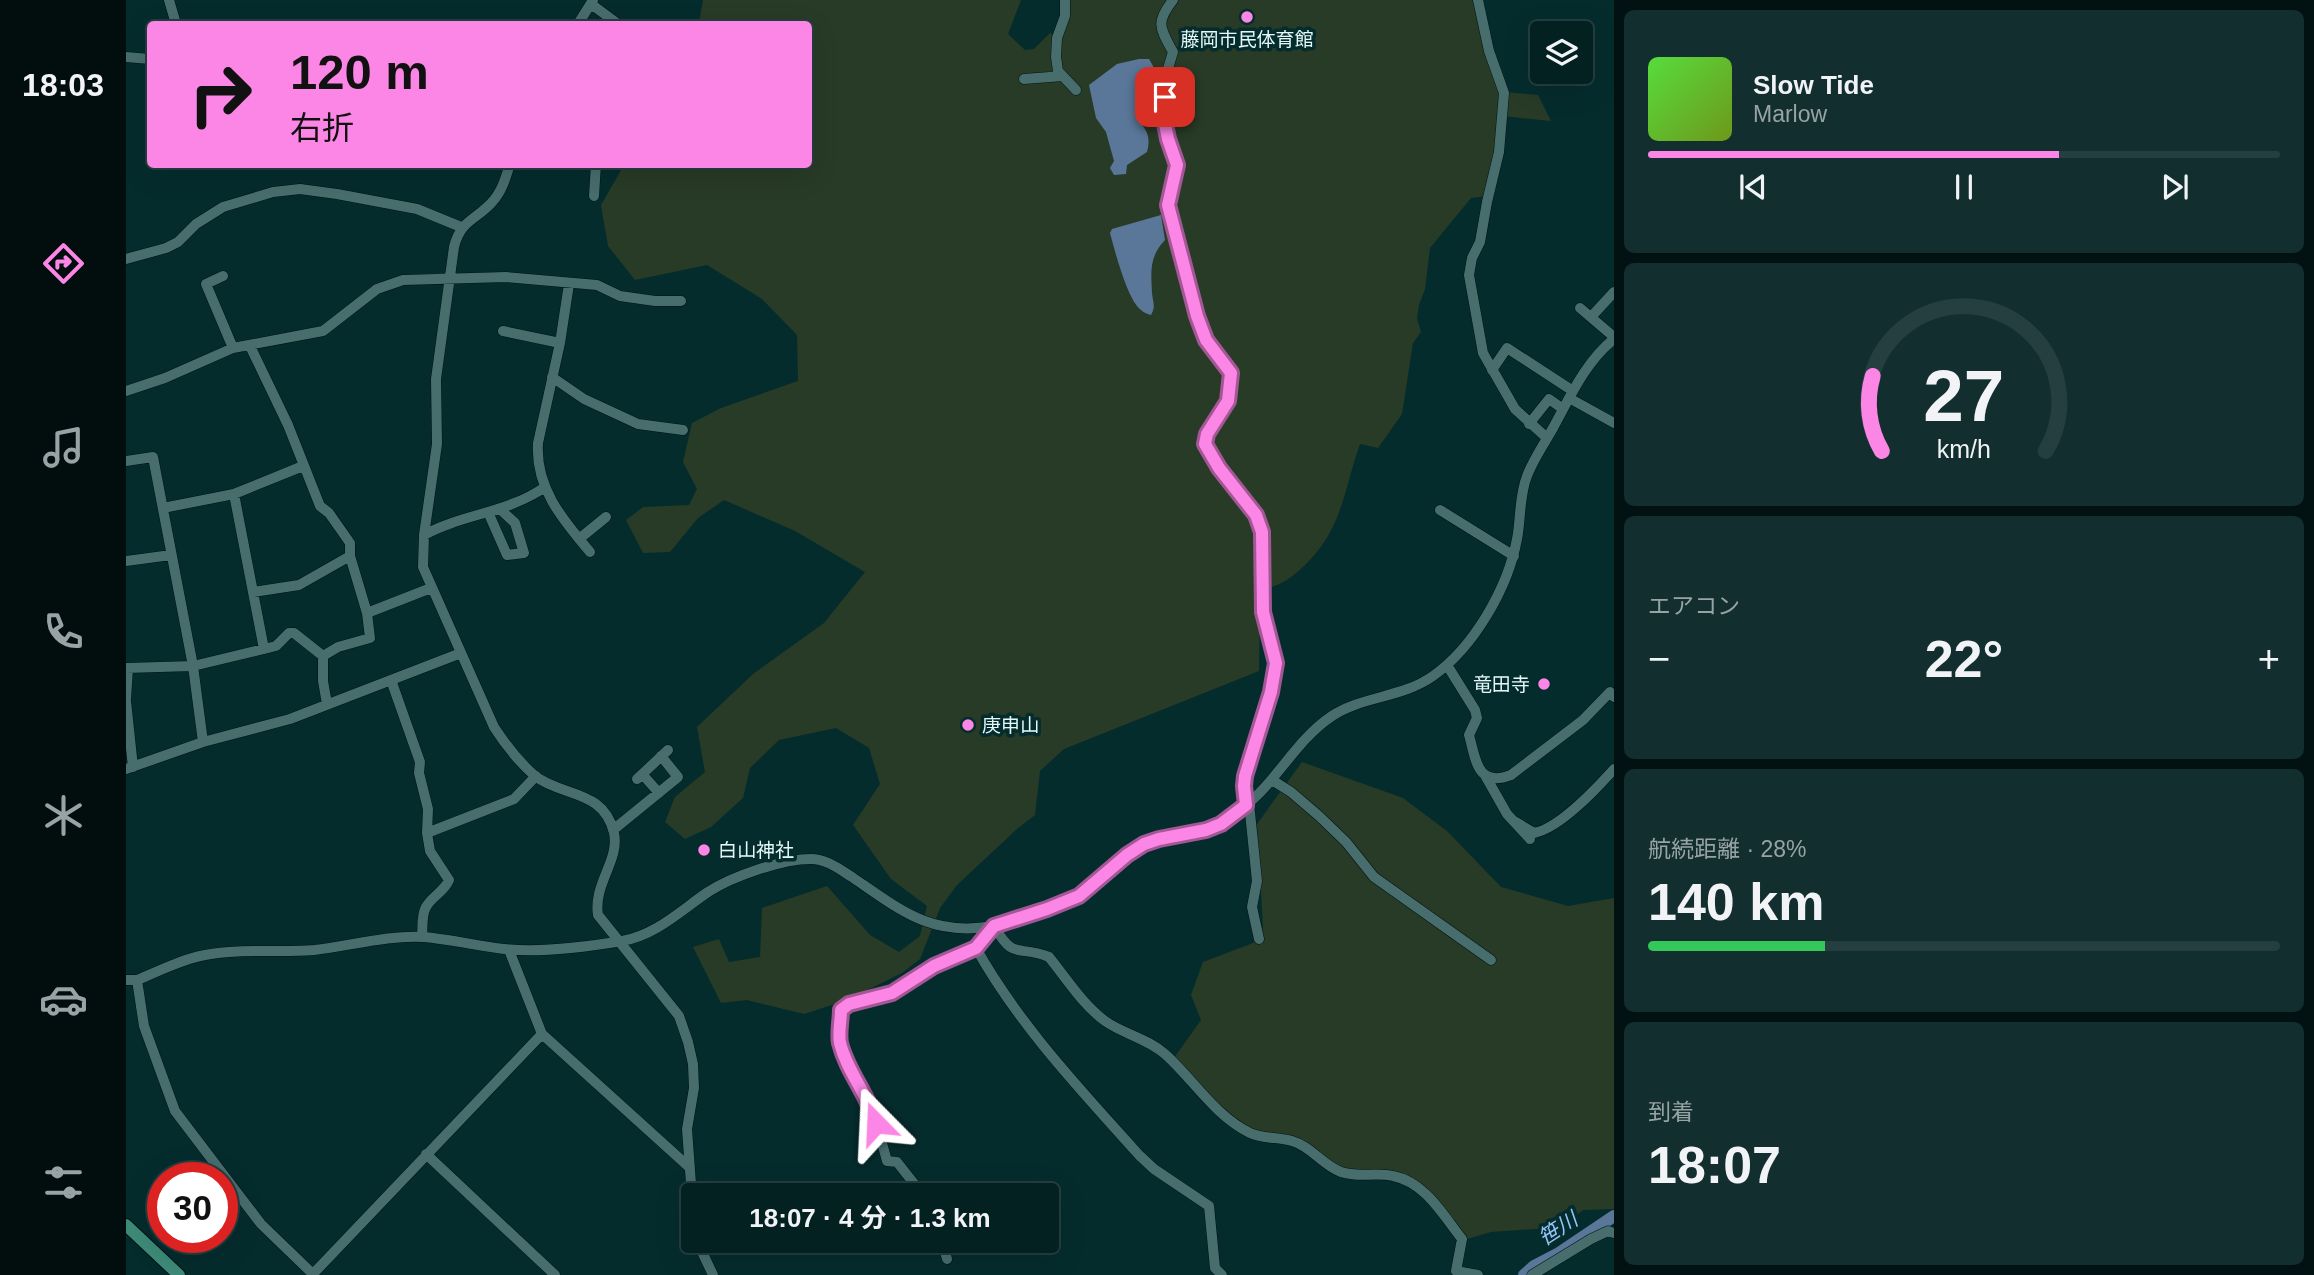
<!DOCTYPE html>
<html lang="ja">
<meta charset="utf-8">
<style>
:root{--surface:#042122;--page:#122e2f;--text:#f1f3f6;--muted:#97a3a5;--line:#253e40;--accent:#fb86e5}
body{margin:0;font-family:Helvetica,"Noto Sans JP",sans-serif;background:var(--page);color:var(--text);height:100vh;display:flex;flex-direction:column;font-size:26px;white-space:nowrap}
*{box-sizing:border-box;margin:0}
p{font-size:23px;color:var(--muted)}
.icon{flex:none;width:38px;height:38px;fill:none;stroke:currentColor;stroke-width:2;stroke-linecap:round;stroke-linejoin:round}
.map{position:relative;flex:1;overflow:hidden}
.drawer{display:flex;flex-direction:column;gap:10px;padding:10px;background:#021213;width:700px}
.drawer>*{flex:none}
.top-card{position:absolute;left:21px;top:21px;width:665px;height:147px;border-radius:7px;box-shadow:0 7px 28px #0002,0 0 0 2px var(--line);background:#fb86e5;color:#111;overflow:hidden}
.fabs{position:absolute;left:1404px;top:21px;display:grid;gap:14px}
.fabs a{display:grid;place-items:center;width:63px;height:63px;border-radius:7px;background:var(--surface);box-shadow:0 7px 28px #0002,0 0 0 2px var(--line);font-size:35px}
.speed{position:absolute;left:21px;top:1162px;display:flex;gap:14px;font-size:35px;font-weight:700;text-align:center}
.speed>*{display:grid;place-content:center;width:91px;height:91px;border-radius:50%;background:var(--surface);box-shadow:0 7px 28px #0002,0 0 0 2px var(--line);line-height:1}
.speed .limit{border:10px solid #d22;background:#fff;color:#111}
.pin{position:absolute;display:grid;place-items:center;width:60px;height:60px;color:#fff;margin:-30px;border-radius:14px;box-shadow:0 4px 10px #0006}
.me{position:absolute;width:77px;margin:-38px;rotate:339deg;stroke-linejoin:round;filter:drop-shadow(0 0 5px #0008)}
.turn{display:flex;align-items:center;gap:24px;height:147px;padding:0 28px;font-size:32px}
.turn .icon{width:91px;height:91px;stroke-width:2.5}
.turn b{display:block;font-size:49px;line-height:60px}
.big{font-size:52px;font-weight:700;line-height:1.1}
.drawer .card{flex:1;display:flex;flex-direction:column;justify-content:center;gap:10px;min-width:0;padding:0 24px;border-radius:10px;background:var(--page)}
.drawer .dial{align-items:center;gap:0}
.dial svg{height:182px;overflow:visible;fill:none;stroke:var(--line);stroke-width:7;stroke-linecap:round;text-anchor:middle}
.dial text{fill:var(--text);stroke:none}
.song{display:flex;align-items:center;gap:21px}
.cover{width:84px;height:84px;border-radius:10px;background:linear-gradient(135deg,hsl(110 70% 55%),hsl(80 70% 35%))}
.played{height:7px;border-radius:4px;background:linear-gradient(90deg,var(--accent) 65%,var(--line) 65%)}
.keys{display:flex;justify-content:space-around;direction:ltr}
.heat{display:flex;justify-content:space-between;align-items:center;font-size:38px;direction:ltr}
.charge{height:10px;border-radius:5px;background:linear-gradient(90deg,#34c759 28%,var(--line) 0)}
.trip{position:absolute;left:555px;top:1183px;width:378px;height:70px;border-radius:7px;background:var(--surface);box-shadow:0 7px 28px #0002,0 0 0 2px var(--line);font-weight:700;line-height:70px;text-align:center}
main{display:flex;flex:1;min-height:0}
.tabs{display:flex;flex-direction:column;width:126px;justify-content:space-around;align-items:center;background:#020d0e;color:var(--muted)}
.tabs .icon{width:49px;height:49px}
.tabs .active{color:var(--accent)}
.tabs b{font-size:32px;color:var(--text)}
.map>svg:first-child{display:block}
.green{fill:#283b26}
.water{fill:#5a7799}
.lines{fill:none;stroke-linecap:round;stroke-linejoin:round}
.river{stroke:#5a7799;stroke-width:12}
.minor-casing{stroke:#001314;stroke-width:11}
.major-casing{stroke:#001314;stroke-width:14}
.minor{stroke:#486d6d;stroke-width:10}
.major{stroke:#3e8a78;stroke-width:12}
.route-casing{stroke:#a35795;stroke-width:18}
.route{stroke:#fb86e5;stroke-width:12}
.poi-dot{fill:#fb86e5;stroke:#052c2d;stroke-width:2.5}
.labels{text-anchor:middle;stroke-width:7;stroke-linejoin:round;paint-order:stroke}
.poi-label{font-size:19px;fill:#e4f8f8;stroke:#052c2d;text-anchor:start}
.water-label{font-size:21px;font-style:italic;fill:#95c4fb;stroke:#052c2d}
</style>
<main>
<nav class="tabs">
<b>18:03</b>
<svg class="icon active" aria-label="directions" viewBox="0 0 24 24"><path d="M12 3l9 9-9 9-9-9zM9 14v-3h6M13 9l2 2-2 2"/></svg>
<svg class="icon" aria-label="music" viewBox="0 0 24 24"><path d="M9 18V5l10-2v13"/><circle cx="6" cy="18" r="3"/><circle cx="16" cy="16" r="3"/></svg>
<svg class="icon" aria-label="phone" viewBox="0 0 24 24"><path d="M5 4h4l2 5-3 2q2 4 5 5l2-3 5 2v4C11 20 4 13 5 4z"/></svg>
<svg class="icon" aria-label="climate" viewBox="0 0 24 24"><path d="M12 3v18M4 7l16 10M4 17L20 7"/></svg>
<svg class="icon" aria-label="car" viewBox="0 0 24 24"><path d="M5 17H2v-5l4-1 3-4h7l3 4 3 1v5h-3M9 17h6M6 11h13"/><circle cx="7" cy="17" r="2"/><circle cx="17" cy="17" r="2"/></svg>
<svg class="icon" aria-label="filters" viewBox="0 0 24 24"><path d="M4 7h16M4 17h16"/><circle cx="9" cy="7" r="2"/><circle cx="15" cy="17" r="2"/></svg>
</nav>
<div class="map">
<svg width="1488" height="1275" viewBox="0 0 1488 1275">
<rect width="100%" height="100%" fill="#052c2d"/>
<path class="green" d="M577,0H895L882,34L899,50L908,49L924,33L929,36L942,0H1349L1376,94L1372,146L1361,196L1345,198L1304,248L1299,289L1293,305L1291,318L1295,332L1287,343L1276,414L1252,448L1234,444C1218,489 1217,526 1182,562C1176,568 1168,575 1161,580C1152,586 1140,587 1134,596L1133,671L938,749L914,771L909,815L891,829L831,885L814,908L794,959L776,973L721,1000L678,1014L621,1000L595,1003L567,947L593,939L603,962L634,957L636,908L701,886L744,935L773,952L794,936L801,906L765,879L727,825L754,784L743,748L710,728L653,740L624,768L617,798L585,827L559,839L539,822L549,797L579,772L571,727L627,674L698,623L739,572L669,531L598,500L572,518L544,552L517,553L500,520L517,507L563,505L571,489L557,462L566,423L595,408L672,381L671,335L636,299L581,265L509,280L482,246L475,205L498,165L682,164V24H575L573,22Z
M1380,92L1412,95L1425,121L1377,116Z
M1176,762L1277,798L1321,831L1375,887L1442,906L1488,898V1209L1457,1210L1435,1227L1365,1232L1341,1239C1321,1212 1301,1177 1265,1172C1247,1169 1228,1170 1210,1169L1193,1152L1128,1130L1095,1109L1048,1058L1075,1020L1065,995L1077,962L1127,943L1137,927L1131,824Z"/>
<path class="water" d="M1013,59H1023L1027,66L1028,76L1034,77V84L1022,96L1012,111C1014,131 1027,128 1021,152L1001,165L1000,174L988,175L984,168L988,161L980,132L970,118L963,85L991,64Z
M1035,215L1039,240C1023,257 1025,271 1026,293C1027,303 1030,306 1025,315C1022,314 1018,313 1015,310C1001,299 989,251 984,233L986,229Z"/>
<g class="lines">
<path class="river" d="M1398,1275L1408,1266L1433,1253L1488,1216"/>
<defs>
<path id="minor" d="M43,0L50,24
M939,0V16L931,38L930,57L932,71L950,90
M1047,0C1029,23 1034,28 1047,52L1040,75L1038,119L1042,139L1051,165L1042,205L1071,316L1080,340L1105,373L1103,401L1081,434L1079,444L1093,468L1130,515L1136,532L1137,612L1150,663L1145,692L1121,766L1118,786L1120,805
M1352,0L1363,51L1378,93L1373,152L1361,202L1354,242L1346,258L1343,275L1357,353L1389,409L1421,438
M465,4L492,24
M452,24L467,0
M0,57L24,59
M898,79L937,76
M384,164C380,177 376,191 367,201C351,220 335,219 328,247L310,379L311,444L298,535L297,567L368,727C379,744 393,762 409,776C436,797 478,789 488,833C494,860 467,884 472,915L553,1016L562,1042L567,1064L568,1088L561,1129L567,1211
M468,196L470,164
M0,259L40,248L52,242L70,224L97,207L147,192L174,189L211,194L291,209L335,227
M97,276L80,284L107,348
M443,284L434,343L412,443C409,488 437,520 464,552
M1454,308L1488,337
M1465,317L1488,292
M377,331L434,343
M124,346L162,425L194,506L203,513L224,543V556L241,613L244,638L212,647L197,656
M1366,370L1381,348L1447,391
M426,377L458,399L512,424L557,430
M0,391L39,378L107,348L197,331L251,289L277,280L380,277L471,285L494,296L529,301H555
M1443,398L1488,423
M1403,424L1423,399L1437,409
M0,461L27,457L67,666L77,742
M108,494L138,649
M37,508L108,494L177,466
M1314,510L1388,556
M362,512L381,555L398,553L389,523L374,509
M298,535C336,514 382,513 419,487
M453,539L480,517
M0,561L45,555
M127,592L173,585L224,556
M241,613L305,588
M197,656V681L201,704
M1321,665L1349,710L1351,718L1343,735C1350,760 1351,788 1385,775L1457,720L1484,692L1488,697
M0,668L67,666L150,646L163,633H168L197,656
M265,680L294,762L293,773L302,809L301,833L304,851L323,880C318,892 306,896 300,907C295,916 297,928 296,937
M0,699L2,668
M0,701L7,767
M0,769L77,742L164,719L335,653
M517,775L533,793
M1360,777L1381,814L1404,839
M511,779L542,750
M1146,780L1165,792L1193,816L1220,842L1248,877L1365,960
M1123,803L1131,881L1126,907L1133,939
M1388,821L1408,833C1434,828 1470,789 1488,769
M487,830L552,777L535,756
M301,833L388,799L410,776
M850,948C893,1025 954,1089 1013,1155L1028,1169L1083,1206L1089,1268L1096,1275
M383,950L416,1034L563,1167
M0,980H11C33,971 56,959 79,955C115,948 152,953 188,950C224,946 261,935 297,937C324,939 351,946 378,949C415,953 460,947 496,941C530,935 554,911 582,892C607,876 656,859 685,859C701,859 713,869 726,877C774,910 805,937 867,926C895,921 946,903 968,885C984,872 998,854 1017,845C1031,838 1046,838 1061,835C1084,830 1100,821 1118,807C1152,780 1170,740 1206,716C1236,696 1276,698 1307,676C1348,647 1382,588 1391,539C1395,519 1393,496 1401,476C1407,460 1418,444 1427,428C1444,397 1460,361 1488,339
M11,980L18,1026L49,1111L135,1224L188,1275
M300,1154L429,1275
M797,1195L771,1162L761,1161L745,1104L724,1070L713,1040L715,1010L723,1004L766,993L808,966L850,948L868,926C889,962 891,944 923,957C940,978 957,1005 979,1021C997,1034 1021,1038 1039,1054C1068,1080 1088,1115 1124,1133C1137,1139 1152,1137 1166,1141C1185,1146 1196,1165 1215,1172C1232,1178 1250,1172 1267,1176C1299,1182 1317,1215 1336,1239L1330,1271L1352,1275
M571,1241L587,1275
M816,1241L821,1259
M186,1275L416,1034
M1406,1275L1465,1239L1482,1231L1488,1233"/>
<path id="major" d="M0,1225L53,1275"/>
</defs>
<use href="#minor" class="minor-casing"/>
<use href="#major" class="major-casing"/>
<use href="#minor" class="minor"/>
<use href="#major" class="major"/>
</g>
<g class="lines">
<defs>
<path id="route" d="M750,1123C742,1094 721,1072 714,1043C712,1033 715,1020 715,1010L723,1004L766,993L808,966L850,948L868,926L921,909L953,896L1001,855L1018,844L1033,839L1080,830L1095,824L1120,805L1118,786L1119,776L1145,692L1150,663L1137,612L1136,532L1130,515L1093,468L1079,444L1081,434L1102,401L1105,373L1080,340L1071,316L1042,205L1051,165L1042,139L1038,119L1039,97"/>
</defs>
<use href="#route" class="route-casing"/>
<use href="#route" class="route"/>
</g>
<g class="poi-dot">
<circle cx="1121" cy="17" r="7"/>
<circle cx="1418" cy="684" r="7"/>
<circle cx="842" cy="725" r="7"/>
<circle cx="578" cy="850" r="7"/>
</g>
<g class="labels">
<g class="poi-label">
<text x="1121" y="46" text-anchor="middle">藤岡市民体育館</text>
<text x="1404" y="691" text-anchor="end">竜田寺</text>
<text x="856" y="732">庚申山</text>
<text x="592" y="857">白山神社</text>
</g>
<g class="water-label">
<text transform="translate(1432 1229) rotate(-33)" y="7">笹川</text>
</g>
</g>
</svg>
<div class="fabs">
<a><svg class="icon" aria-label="layers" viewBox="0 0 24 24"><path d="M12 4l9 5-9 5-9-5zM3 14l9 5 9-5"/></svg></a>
</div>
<div class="speed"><div class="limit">30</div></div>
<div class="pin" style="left:1039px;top:97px;background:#d93025"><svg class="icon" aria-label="arrive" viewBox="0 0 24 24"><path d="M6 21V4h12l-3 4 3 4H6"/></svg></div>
<svg class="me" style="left:750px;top:1123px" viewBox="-20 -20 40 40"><path d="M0-17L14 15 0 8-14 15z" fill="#fb86e5" stroke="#fff" stroke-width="4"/></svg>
<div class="trip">18:07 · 4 分 · 1.3 km</div>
<div class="top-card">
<div class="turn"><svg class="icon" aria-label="right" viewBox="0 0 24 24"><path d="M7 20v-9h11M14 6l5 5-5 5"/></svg><div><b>120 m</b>右折</div></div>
</div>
</div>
<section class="drawer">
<div class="card">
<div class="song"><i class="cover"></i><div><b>Slow Tide</b><p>Marlow</p></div></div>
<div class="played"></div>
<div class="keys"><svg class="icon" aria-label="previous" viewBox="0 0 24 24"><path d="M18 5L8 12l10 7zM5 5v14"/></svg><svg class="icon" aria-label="pause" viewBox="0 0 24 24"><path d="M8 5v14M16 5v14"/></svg><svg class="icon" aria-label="next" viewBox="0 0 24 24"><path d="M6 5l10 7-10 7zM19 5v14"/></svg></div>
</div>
<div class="card dial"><svg viewBox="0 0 100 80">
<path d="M14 69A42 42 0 1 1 86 69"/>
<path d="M14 69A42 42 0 0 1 10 36" stroke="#fb86e5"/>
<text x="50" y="56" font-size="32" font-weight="700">27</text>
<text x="50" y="72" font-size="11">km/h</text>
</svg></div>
<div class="card"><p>エアコン</p>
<div class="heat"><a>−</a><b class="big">22°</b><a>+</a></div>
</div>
<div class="card"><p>航続距離 · 28%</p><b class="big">140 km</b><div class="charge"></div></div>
<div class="card"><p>到着</p><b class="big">18:07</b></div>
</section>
</main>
